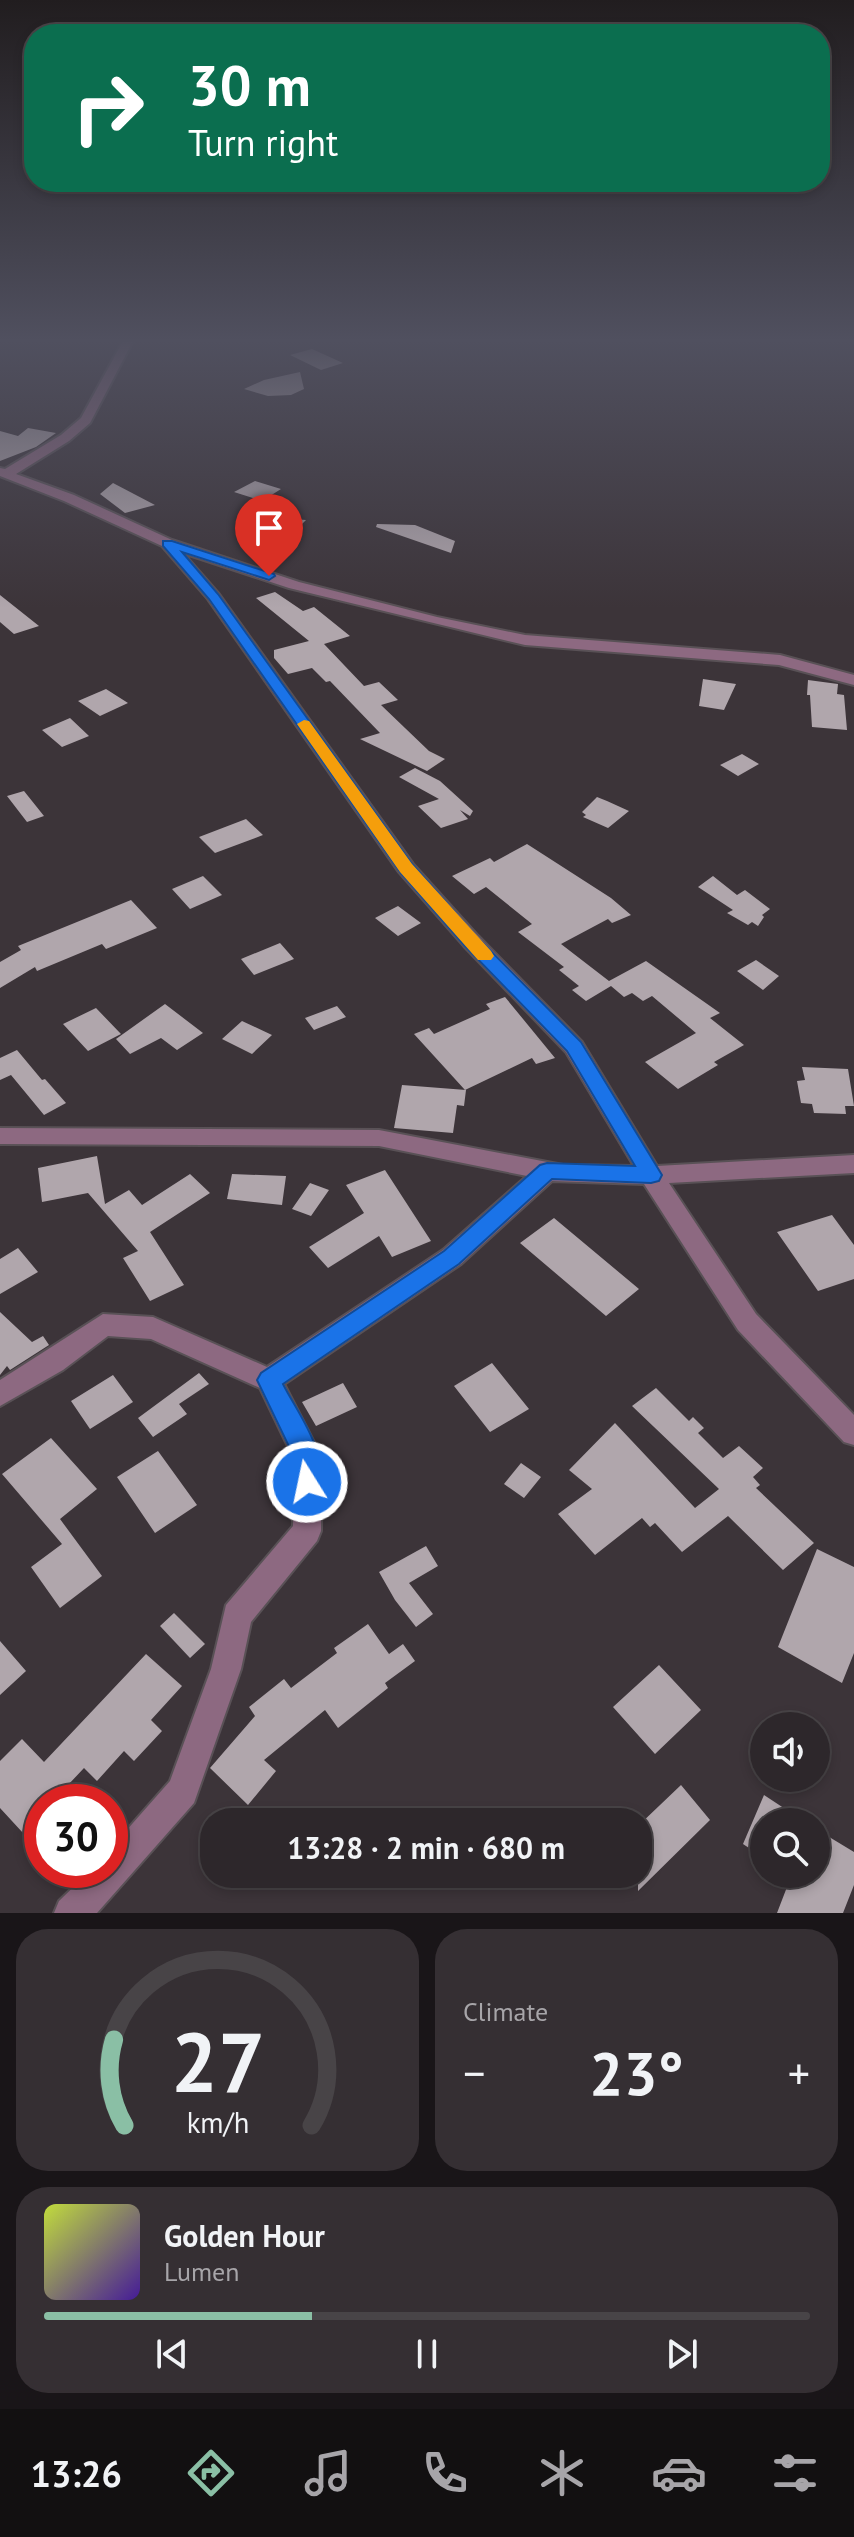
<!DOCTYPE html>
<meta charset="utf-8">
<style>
:root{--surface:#2d272b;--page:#352f33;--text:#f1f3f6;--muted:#a7a5a9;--line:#484447;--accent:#8abfa5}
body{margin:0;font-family:"PT Sans",sans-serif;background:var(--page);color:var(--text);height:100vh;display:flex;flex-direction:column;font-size:30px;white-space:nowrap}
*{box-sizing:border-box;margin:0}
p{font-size:26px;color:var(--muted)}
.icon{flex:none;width:44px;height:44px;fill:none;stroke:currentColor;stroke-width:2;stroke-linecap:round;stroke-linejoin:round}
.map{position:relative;height:1913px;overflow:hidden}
.details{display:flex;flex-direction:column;gap:16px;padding:16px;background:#191518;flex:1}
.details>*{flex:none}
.banner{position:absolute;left:24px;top:24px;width:806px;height:168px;border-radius:32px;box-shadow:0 4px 12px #0003,0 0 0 2px var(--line);background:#0b6e4f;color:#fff;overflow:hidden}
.tools{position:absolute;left:750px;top:1712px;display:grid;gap:16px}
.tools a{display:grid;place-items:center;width:80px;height:80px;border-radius:50%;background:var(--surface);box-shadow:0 4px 12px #0003,0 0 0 2px var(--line);font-size:40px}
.speed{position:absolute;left:24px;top:1784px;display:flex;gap:16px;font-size:40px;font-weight:700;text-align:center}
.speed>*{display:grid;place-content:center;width:104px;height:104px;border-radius:50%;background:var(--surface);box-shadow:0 4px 12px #0003,0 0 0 2px var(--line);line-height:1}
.speed .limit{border:12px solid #d22;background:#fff;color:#111}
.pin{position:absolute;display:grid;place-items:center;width:68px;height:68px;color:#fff;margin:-82px -34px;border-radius:50% 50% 50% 0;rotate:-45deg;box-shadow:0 0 8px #0007}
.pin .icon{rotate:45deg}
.me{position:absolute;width:88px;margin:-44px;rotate:350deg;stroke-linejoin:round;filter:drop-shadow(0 0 6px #0008)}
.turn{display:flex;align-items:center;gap:28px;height:168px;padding:0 32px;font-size:36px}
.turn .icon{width:104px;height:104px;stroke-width:2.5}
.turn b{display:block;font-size:56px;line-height:68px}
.big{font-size:60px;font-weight:600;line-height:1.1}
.details .card{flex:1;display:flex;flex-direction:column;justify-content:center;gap:12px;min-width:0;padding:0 28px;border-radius:32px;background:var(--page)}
.details .dial{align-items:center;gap:0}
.dial svg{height:208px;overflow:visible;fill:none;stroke:var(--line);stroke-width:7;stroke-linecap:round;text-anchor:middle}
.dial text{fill:var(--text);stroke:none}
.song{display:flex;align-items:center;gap:24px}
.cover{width:96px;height:96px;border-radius:12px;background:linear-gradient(135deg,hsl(70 70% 55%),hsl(260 70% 35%))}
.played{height:8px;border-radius:4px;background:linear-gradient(90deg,var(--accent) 35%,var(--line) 35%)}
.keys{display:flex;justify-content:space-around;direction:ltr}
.heat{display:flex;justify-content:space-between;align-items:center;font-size:44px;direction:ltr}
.details .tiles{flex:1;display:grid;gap:16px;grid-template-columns:1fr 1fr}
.card:last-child{grid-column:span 2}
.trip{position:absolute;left:200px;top:1808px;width:452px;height:80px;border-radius:32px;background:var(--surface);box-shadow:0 4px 12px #0003,0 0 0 2px var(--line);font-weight:600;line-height:80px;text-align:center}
.tabs{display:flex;height:128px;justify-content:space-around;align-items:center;background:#121011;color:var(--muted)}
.tabs .icon{width:56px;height:56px}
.tabs .current{color:var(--accent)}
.tabs b{font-size:36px;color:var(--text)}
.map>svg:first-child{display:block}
.building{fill:#b0a6ac}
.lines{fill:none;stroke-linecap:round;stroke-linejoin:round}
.minor-casing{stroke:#595156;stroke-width:4}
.minor{fill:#8d6981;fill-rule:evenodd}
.route{fill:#1a73e8;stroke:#114b97;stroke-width:2}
.slow{fill:#f59e0b}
</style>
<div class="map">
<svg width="854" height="1913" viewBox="0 0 854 1913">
<rect width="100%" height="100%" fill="#3c3439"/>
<path class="building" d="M312,349L343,363L321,370L290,355Z
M300,372L304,389L291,395L268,396L244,389L264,380Z
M28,428L56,433L36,447L0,461V431L18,436Z
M255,481L281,489L262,501L234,492Z
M113,483L155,505L125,513L100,494Z
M281,518L306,520L290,536L267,529Z
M377,524L415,525L455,541L451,553L376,527Z
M275,592L303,611L314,607L350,636L324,644L364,686L379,682L398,700L381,705L429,751L445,759L427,771L360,739L380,733L330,681L326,682L312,668L288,674L274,658V650L309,641L256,598Z
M0,595L39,626L14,634L0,622Z
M703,679L736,684L724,710L699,706Z
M808,680L838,684L837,694L844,695L847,730L812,727L810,695H807Z
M106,689L128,703L100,716L78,701Z
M70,718L89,736L62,747L42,730Z
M742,754L759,764L738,776L720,765Z
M415,768L440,781L473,811L470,816L460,810L468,819L441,828L418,806L439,799L399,777Z
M24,791L44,816L27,822L7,796Z
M597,797L607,801L629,811L608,828L583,817L586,815L582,812Z
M246,819L263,835L215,853L199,837Z
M527,844L611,898L631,915L612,923L608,919L561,944L609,981L646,961L720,1013L710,1018L744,1045L714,1062L718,1065L678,1089L645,1062L696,1033L652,996L643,1001L632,993L624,997L611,986L586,1001L572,990L579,986L559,970L564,967L518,932L532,924L486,887L474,894L452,876L490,858L494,862Z
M203,876L222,895L190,909L172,889Z
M713,876L737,895L745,890L770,909L762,915L764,917L758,926L752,922L748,925L727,913L733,910L698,887Z
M131,900L157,928L106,949L102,944L37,971L35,967L0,988V962L21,950L18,946Z
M398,906L421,923L398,936L375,918Z
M280,943L294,959L254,975L241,959Z
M756,960L779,976L763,990L737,971Z
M505,997L555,1058L536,1064L532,1058L465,1090L414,1034L429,1028L434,1034L490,1009L486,1004Z
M165,1004L203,1033L177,1050L161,1038L130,1054L116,1039Z
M337,1006L346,1017L314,1030L305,1018Z
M96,1008L121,1034L88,1051L63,1024Z
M242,1021L272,1035L252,1054L222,1039Z
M17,1050L42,1080L45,1079L66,1103L44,1115L11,1075L0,1080V1058Z
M802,1067L848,1069L854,1106H845L846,1114L814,1113L812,1104L801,1103L797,1081L805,1080Z
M402,1085L466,1090L464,1106L457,1105L453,1133L394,1128Z
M97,1156L105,1204L129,1190L142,1205L190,1174L210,1193L150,1232L184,1285L150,1301L123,1258L138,1251L88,1193L42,1202L38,1168Z
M385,1170L431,1241L392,1257L379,1236L328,1268L309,1247L364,1213L346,1185Z
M232,1174L286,1176L282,1205L227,1199Z
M310,1183L329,1190L311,1216L292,1209Z
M832,1215L854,1245V1279L818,1291L777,1232Z
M554,1218L639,1289L606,1316L520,1243Z
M18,1248L38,1272L0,1294V1259Z
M0,1312L32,1342L43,1336L49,1345L10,1370L7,1366L0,1375Z
M492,1363L529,1409L490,1432L454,1386Z
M199,1373L209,1384L179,1404L187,1414L153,1437L138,1418Z
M113,1375L133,1402L90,1429L71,1401Z
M343,1383L357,1407L316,1426L302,1402Z
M656,1388L689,1421L693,1417L704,1428L698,1433L723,1458L739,1446L763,1468L753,1477L760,1485L756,1488L814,1543L783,1570L728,1516L682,1552L655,1523L650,1527L642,1518L595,1555L558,1514L592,1489L569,1470L615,1423L695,1508L719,1489L632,1406Z
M51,1438L97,1489L60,1519L102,1576L60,1608L31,1567L62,1544L2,1474Z
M158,1451L197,1505L155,1533L117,1477Z
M521,1463L541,1477L524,1498L504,1484Z
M426,1546L438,1566L409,1583L433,1614L416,1627L395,1600L379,1572Z
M817,1549L854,1567V1653L842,1683L778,1647Z
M174,1613L205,1644L190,1658L160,1626Z
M368,1624L389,1654L403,1644L415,1661L385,1683L388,1688L338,1728L325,1710L264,1760L276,1771L248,1805L210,1768L255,1716L249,1707L284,1679L291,1688L337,1653L334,1648Z
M0,1641L26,1671L0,1695Z
M146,1654L182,1686L151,1720L162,1731L134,1761L124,1751L97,1781L84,1768L52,1802H42V1813L23,1833L0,1808V1761L22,1739L44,1762Z
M659,1665L701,1710L655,1754L613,1707Z
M681,1785L710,1820L638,1891V1826Z
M764,1795L805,1822H764V1858L743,1844Z
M816,1829L854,1852V1885L843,1913H777L792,1874H816Z"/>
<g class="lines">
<defs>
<path id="minor" d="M123,341H133L90,423L69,441L16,474L74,495L172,540L299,582L437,617L525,635L780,655L854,675V685L779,665L525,645L289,588L183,553L218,593L413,864L478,936L582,1042L657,1166L854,1155V1173L669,1183L756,1314L854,1415V1445L844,1442L738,1330L644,1184L552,1181L461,1264L284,1384L322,1458L321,1531L317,1541L251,1622L241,1669L194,1803L97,1913H54L59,1901L91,1870H110V1849L170,1781L211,1669L226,1605L293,1526L294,1459L260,1388L151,1339L108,1336L63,1370L0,1406V1380L103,1314L153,1317L267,1367L443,1250L527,1176L379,1146L0,1144V1128L379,1130L563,1165L634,1166L566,1052L464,946L399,872L208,599L162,546L64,501L0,476V468L5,469L61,435L81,418Z"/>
</defs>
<use href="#minor" class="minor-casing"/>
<use href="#minor" class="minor"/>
</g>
<linearGradient id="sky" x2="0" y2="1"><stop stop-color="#211d1f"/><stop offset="0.56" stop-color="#50505f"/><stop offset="1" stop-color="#50505f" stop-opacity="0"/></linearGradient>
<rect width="854" height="608" fill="url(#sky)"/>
<path class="route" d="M163,541H172L274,574L275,576L269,580L182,552L218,594L412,864L477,937L581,1042L662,1175L659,1181L651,1183L552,1179L459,1264L283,1384C298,1414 332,1456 316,1491L307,1494L298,1491L295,1482V1459L257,1380L261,1373L444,1251L540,1165L547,1163L635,1166L567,1051L465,946L400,872L209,599L163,546Z"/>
<path class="slow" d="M304,720L309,721L412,864L491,951L494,956L491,960H478L400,872L297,724Z"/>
</svg>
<div class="tools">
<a><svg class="icon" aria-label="sound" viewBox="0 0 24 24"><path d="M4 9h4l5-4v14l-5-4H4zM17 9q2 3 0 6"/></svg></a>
<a><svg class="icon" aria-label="search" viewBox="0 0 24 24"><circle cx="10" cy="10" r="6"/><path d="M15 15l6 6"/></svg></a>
</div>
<div class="speed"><div class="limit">30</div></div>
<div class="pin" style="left:269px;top:576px;background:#d93025"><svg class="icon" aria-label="arrive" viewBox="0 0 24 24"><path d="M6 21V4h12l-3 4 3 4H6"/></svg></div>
<svg class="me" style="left:307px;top:1482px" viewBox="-20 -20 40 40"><circle r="17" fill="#1a73e8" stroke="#fff" stroke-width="3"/><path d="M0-11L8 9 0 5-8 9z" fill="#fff"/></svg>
<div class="trip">13:28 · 2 min · 680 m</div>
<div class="banner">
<div class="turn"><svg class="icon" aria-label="right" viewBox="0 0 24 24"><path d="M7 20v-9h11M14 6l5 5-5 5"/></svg><div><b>30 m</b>Turn right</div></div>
</div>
</div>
<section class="details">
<div class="tiles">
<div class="card dial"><svg viewBox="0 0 100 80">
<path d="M14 69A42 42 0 1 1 86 69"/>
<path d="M14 69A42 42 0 0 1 10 36" stroke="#8abfa5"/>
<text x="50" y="56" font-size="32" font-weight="700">27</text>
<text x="50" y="72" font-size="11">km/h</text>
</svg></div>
<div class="card"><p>Climate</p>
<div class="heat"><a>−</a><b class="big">23°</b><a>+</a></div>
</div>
<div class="card">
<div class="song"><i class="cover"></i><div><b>Golden Hour</b><p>Lumen</p></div></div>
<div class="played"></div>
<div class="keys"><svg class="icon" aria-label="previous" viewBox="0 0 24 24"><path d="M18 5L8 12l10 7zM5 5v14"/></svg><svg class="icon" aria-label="pause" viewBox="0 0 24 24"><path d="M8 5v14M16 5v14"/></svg><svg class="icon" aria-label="next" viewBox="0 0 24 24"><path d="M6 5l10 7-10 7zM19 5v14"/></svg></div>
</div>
</div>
</section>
<nav class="tabs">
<b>13:26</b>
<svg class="icon current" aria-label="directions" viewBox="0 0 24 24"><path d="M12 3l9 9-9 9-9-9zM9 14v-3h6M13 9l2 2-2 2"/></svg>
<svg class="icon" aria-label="music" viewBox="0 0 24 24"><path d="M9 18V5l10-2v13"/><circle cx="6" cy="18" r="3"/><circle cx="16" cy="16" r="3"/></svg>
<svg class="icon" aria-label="phone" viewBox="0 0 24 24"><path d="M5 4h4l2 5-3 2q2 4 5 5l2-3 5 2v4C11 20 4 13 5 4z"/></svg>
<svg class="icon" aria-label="climate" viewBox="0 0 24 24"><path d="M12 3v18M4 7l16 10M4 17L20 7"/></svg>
<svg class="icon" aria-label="car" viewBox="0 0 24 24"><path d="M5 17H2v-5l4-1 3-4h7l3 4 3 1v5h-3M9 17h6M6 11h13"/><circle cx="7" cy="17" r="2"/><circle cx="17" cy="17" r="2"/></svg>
<svg class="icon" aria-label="filters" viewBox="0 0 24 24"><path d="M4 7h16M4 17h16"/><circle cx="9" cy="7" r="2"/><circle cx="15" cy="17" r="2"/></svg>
</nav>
